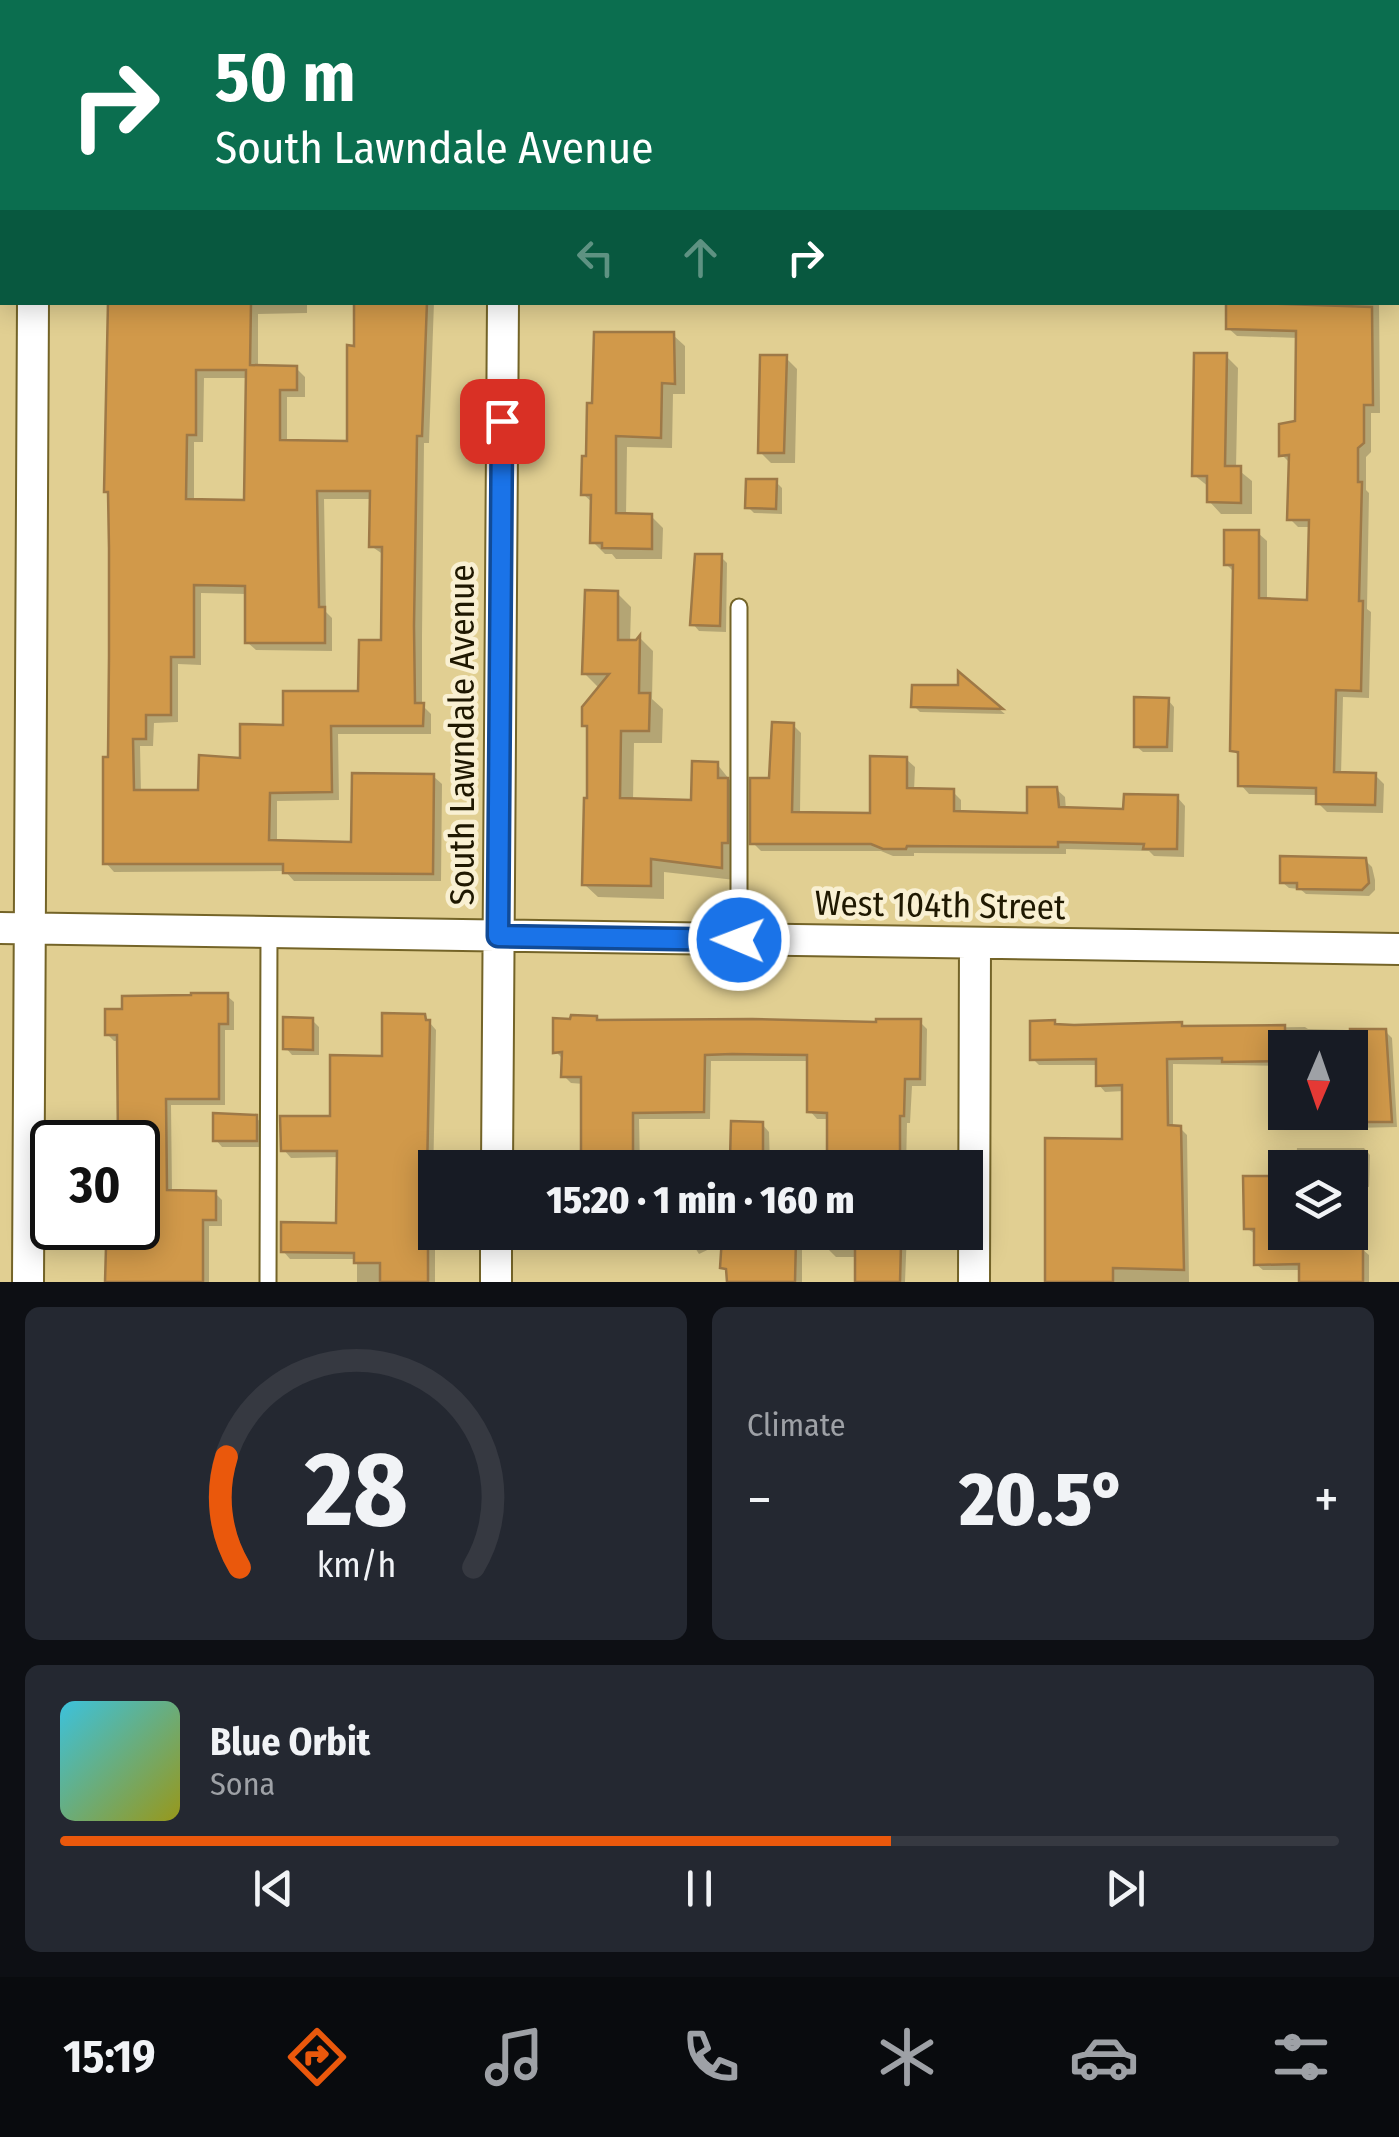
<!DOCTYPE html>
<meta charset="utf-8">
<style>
:root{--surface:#171b24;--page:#242831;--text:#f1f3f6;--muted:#9ea1a6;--line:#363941;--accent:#ea580c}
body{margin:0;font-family:"Fira Sans Condensed",sans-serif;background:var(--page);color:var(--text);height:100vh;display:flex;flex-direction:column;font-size:38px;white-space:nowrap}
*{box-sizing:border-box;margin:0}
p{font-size:32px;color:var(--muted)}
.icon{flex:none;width:55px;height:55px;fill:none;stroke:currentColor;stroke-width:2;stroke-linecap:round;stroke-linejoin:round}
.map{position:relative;height:1282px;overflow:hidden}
.sheet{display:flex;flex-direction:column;gap:25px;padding:25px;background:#0d0f14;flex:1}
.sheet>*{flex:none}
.banner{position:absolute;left:0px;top:0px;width:1400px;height:305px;box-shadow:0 5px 25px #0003;background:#0b6e4f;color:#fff;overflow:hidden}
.needle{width:65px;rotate:182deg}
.buttons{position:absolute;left:1268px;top:1030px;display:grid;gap:20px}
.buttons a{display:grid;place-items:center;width:100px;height:100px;border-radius:0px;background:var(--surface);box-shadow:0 5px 25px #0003;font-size:50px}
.speed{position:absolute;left:30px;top:1120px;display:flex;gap:20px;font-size:50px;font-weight:700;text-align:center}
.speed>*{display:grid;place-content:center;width:130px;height:130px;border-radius:50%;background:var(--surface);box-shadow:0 5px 25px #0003;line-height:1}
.speed .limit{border:5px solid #111;border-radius:15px;background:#fff;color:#111}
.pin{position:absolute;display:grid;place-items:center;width:85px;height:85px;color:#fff;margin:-42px;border-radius:20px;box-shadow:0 5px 15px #0006}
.me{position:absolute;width:110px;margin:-55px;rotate:271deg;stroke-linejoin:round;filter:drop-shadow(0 0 8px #0008)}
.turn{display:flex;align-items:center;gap:35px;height:210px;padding:0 50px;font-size:45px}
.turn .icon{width:130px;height:130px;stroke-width:2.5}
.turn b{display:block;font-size:70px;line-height:85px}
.lanes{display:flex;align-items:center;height:95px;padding:0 50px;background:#0003;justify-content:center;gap:50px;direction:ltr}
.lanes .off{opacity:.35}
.big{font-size:75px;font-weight:800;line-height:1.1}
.sheet .tile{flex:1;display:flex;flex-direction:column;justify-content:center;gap:15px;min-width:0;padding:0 35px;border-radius:15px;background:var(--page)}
.sheet .dial{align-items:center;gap:0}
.dial svg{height:260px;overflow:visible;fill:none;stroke:var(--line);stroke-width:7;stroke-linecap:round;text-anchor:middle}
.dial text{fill:var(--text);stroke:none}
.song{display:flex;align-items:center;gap:30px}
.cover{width:120px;height:120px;border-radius:15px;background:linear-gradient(135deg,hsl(190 70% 55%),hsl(60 70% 35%))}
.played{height:10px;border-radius:5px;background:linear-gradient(90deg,var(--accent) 65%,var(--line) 65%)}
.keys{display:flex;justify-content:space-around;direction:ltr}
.heat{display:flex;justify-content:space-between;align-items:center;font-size:55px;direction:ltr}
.sheet .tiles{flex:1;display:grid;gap:25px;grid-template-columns:1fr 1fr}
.tile:last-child{grid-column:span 2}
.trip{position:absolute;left:418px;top:1150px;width:565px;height:100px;border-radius:0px;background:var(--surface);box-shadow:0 5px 25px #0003;font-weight:800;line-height:100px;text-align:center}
.dock{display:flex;height:160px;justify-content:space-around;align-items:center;background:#090b0e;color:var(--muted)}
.dock .icon{width:70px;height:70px}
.dock .current{color:var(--accent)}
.dock b{font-size:45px;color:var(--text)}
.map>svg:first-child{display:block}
.shadow{fill:#0003;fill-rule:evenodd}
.building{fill:#d1994a;stroke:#9e7947;stroke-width:2.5;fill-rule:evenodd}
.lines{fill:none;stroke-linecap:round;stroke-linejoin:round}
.service-casing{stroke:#746428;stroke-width:19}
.minor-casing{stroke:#746428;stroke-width:34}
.service{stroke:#fff;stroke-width:15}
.minor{stroke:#fff;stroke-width:30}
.route-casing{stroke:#114b97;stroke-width:25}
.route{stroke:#1a73e8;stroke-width:18}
.labels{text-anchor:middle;stroke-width:9;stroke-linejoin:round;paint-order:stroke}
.street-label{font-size:35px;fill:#1f1801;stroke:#f9f0d2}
</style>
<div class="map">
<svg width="1399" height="1282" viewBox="0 0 1399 1282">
<rect width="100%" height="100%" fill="#e1cf92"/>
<path class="shadow" d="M0,78H2V127H0Z
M0,169H2V206H0Z
M225,302H307V313L258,314V367L296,368L305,377V397H287V442L349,444L357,302H434L429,443H424L422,636V705L431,714V734H338L339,800L277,801V843L354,845L433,776L442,784L441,881H294L285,871L114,872L106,863L111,760L110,494L106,491ZM204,378H249L247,502H194V442H203ZM324,499H372L371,546L384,555L383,643L360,694L285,728L200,792H141L140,746H153L154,723L178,722V664L201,665V593L247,594V642L256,650L332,651V618L326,612Z
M1207,302H1379L1380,413H1371V452L1366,457V490L1369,493L1367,609L1371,612L1369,698L1343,697L1341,775H1375L1384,784L1383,813L1327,812L1319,804V795L1249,794L1241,785V758L1233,750L1235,573L1226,564L1258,533L1267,541V601L1309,602L1311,527H1298L1290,519L1291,464L1281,454L1298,423V338L1237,336L1228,328L1229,303Z
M673,335L685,346V394H673L672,448L627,447L626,516H651L663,528L662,559H616L612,554H605L593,542L594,504L583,494L589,458Z
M1226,356L1238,368L1236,468L1252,481V514H1221L1209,501V487L1194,475Z
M786,358L797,369L795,463H771L760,452Z
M776,482L782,488V514L754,513L748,507Z
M721,557L727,563L726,632L699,631L693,624Z
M617,593L631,607L630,643H637L641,639L653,651L652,699L663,709L662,743H634L633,801L693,802L717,764L741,794L735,880L664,872V899L598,897L584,884L589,800V729L585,725L600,689L584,673Z
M961,677L1005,714L920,712L914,706L961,687Z
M1168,700L1174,707L1173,752H1143L1136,746Z
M793,725L801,733L800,814L872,815L906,759L915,767L914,791L953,792L961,800V813L1029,816L1056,789L1065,797L1066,810L1126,811L1177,797L1185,806L1184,857L1154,856L1149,851L1066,849V854L914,853V856H893L881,851H761L753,843L772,781Z
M1365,860L1372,867L1375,880V890L1369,896L1306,894L1300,889L1289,888L1282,882Z
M227,996L234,1002V1030H225V1105H171L172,1192L215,1193L222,1200V1226H209V1282H108V1228H138V1142H120V1041H114L107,1034Z
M424,1016L436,1030L432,1233L435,1236V1282H357V1259H290L283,1251L338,1225L339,1157L291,1158L284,1150L333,1119Z
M596,1018L600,1022L878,1025L920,1022L927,1029L926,1086H912L910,1123H907L906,1168H829L830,1119H817L810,1111V1061H711L710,1119H639L640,1168H584V1084L571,1083L564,1076V1060L556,1052Z
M312,1020L319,1027V1055H292L286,1048Z
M1181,1025L1185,1029L1305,1027L1308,1029L1385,1031L1392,1038L1397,1127L1353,1128L1346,1121V1112H1350V1048H1285V1066L1173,1064V1128H1180L1187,1135L1189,1282H1048L1124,1141V1091L1105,1092L1099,1085L1098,1065H1039L1033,1059L1057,1027Z
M256,1118L263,1124V1147H222L216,1140Z
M733,1124H762L769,1132L770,1168H733Z
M1297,1148H1364L1370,1155L1369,1187L1350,1186V1168L1285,1169V1160H1296Z
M1246,1179H1285V1232H1346V1248L1362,1249L1369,1255V1282H1302L1301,1270H1263L1256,1264L1257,1235L1246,1228Z
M576,1232H653V1246H583L576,1239Z
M685,1232L795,1234L802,1241V1282H728V1273L723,1267L724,1242L699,1254Z
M829,1232H907L905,1282H858V1257H836L829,1250Z"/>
<path class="building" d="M108,302H251L250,365L297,366V390H280V440L347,441V345L354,346V302H427L422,436H417L414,626L415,703H424L423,726H331L332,792L270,793L269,840L351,842L352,773L434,774L433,874L283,873V864H103V757H108L109,656V548L108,492H104ZM196,370H246L244,500L186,499L187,435H196ZM317,491H370L369,547H382L381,640H359L358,691H283V725L240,724V758L199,755L198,790H134L133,739H146V715H171V657H194V585L245,586V643H325V607H319Z
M1226,302L1372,307L1373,405H1364V443L1358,448V482H1362L1359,601H1363L1361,691L1336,690L1334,772L1376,773L1375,805L1316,804V788L1238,786V752L1230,751L1233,565H1224V530H1259V598L1307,600L1309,520H1287L1289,455L1279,456V424L1295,421L1296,331L1226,329Z
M594,332H674L675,384L662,383L661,438L616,436V513L652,514V549L602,548V543H590L591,495H581L582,456H586L587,403H592Z
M1194,353H1227L1225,466H1241V503L1207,502V476H1192Z
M760,355H787L784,453H758Z
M746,479H777L776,509L745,508Z
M695,554H722L720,626L690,625Z
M585,590L618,591V640H636L640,635L639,693H650L649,731H621L620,798L691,800L692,761L718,762V778H728V843H722V868L651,859V886L582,885L584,798H587V726H582V707L609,674H582Z
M958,671L1003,709L911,707L912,685H958Z
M1134,697L1169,698L1167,747H1134Z
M772,722L794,723L792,812L870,813V756L907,757V788L954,789V811L1027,813V787H1057L1059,807L1123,809L1124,794L1178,795L1177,849H1143L1144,844L1058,842V847L907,846L906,849H883L871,844H750V778H769Z
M1280,856L1366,858L1369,883L1362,890L1297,889V883H1280Z
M191,993H228V1024H219V1099H166L167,1190L216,1191V1220H203V1282H105L106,1247H133V1237H138V1142H118L117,1035H105V1009H122V996L191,995Z
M382,1013L425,1014L426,1020H430L426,1226H428V1282H380V1263H354V1253L281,1252V1222L336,1223L337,1151H281L280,1116H330V1055L382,1056Z
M571,1015L597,1016V1020L752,1019L876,1022V1019H921L920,1079H905L904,1116H900V1168L827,1167V1113L807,1112V1055L732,1054L705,1055L704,1112L633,1113V1168H581V1077H561L562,1052L553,1053V1018L570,1019Z
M283,1017L313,1018V1050L283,1049Z
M1055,1020V1024L1074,1025L1182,1022V1026L1285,1025V1061L1222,1062V1058L1167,1059L1168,1125L1181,1126L1184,1270L1113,1268V1282H1045V1138L1122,1139V1085L1096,1086V1059L1030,1060V1021Z
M1350,1029H1386L1392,1122H1350Z
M213,1113L257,1115V1141H213Z
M731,1121L763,1122V1159H730Z
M1243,1176H1275L1274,1219H1285V1232H1340V1246H1363V1282H1299V1264L1254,1265V1229H1244Z
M722,1237L796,1238L795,1282H727L726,1269L720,1268Z
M855,1244L901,1245L900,1282H855Z"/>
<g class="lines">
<defs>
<path id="service" d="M1220,0V2
M739,939V607
M268,1282L269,932"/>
<path id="minor" d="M708,0L883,2
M505,2V0
M976,2V0
M1398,10H1399
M0,928L1399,949
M497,1168L503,302
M28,1282L33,302
M496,1282V1232
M974,1282L975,943"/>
</defs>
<use href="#service" class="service-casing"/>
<use href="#minor" class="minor-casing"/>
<use href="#service" class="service"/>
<use href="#minor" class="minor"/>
</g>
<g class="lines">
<defs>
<path id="route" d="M502,421L498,936L739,940"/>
</defs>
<use href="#route" class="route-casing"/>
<use href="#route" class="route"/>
</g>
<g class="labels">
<g class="street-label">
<text transform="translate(462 735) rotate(-90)" y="12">South Lawndale Avenue</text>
<text transform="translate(940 905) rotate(1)" y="12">West 104th Street</text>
</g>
</g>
</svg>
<div class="buttons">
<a><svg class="needle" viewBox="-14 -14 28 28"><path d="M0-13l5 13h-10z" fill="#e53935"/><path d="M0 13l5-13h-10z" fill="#9ea1a6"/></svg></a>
<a><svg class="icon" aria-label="layers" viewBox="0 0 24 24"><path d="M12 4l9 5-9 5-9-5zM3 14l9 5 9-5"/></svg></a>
</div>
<div class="speed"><div class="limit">30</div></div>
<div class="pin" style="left:502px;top:421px;background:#d93025"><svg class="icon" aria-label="arrive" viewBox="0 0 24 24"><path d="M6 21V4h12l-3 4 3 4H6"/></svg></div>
<svg class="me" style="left:739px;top:940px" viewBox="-20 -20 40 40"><circle r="17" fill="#1a73e8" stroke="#fff" stroke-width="3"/><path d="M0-11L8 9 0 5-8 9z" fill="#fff"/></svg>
<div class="trip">15:20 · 1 min · 160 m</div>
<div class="banner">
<div class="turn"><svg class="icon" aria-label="right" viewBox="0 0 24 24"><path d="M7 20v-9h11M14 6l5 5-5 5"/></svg><div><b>50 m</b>South Lawndale Avenue</div></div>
<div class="lanes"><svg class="icon off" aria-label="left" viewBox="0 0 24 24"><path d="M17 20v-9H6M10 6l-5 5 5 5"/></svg><svg class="icon off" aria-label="ahead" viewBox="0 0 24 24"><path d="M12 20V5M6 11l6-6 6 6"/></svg><svg class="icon" aria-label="right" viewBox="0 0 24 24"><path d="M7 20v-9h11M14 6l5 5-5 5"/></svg></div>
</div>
</div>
<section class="sheet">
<div class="tiles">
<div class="tile dial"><svg viewBox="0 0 100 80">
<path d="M14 69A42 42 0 1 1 86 69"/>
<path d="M14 69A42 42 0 0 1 10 35" stroke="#ea580c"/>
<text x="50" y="56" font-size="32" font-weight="700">28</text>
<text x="50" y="72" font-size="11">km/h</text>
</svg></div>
<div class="tile"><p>Climate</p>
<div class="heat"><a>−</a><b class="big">20.5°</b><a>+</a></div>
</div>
<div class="tile">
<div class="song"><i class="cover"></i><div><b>Blue Orbit</b><p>Sona</p></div></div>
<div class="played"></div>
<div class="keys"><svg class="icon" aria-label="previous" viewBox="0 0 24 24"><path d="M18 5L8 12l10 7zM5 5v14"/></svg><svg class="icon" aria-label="pause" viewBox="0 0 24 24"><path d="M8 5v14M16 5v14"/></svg><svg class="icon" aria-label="next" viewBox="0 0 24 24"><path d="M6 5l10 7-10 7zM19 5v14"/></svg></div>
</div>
</div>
</section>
<nav class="dock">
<b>15:19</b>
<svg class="icon current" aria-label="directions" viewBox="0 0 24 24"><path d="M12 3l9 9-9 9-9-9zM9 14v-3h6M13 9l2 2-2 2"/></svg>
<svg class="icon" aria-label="music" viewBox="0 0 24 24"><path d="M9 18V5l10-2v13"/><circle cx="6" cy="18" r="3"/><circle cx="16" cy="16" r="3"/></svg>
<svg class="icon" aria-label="phone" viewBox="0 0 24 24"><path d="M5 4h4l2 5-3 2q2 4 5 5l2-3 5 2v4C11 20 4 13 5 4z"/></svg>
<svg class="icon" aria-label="climate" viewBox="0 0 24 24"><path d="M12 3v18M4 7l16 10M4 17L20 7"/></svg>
<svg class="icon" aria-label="car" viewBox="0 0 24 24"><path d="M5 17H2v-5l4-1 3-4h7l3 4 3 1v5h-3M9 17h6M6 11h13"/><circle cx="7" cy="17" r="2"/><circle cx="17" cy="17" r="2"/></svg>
<svg class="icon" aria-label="filters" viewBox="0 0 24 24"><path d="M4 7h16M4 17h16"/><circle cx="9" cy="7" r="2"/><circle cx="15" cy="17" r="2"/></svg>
</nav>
